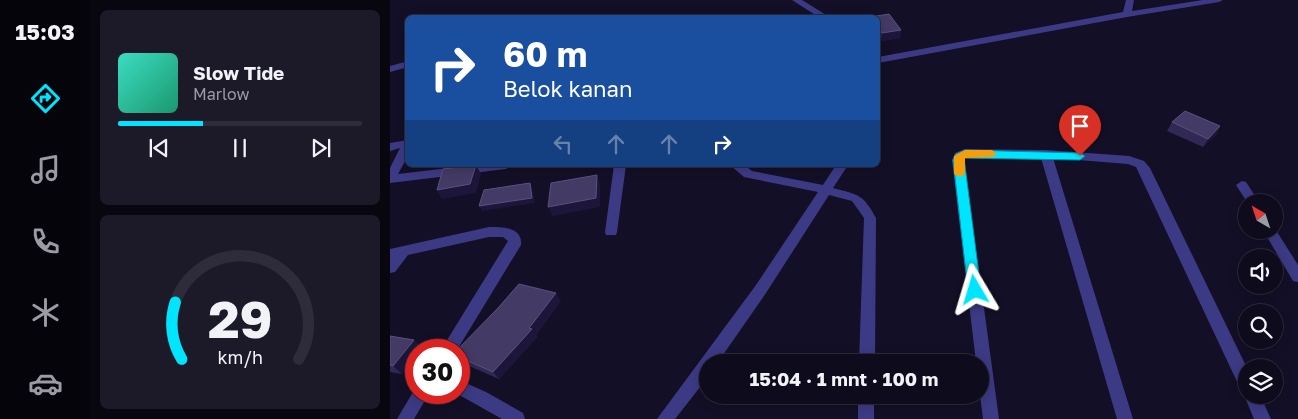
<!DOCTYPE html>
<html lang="id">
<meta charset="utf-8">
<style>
:root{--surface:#0e0b1c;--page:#1c1929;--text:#f1f3f6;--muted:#9b9ba3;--line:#2e2b3b;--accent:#00e5ff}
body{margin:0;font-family:"Golos Text",sans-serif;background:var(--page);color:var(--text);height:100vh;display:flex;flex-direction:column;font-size:19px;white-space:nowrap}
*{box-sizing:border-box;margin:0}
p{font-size:16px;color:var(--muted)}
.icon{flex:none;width:28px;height:28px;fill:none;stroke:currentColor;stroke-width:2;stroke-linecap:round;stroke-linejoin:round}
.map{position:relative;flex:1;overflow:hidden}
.drawer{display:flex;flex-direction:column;gap:10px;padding:10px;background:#08060f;width:300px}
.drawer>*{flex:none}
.banner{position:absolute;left:15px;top:15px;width:475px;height:152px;border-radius:8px;box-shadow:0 2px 12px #0003,0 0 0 1px var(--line);background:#1a4fa0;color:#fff;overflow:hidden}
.needle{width:32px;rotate:321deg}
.tools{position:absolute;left:848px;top:194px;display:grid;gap:10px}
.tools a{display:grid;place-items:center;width:45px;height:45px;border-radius:50%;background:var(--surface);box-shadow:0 2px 12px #0003,0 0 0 1px var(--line);font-size:25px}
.speed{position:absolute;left:15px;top:339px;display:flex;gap:10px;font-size:25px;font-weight:700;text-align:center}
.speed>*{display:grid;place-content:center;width:65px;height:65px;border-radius:50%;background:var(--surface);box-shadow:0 2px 12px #0003,0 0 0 1px var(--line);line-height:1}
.speed .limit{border:8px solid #d22;background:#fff;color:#111}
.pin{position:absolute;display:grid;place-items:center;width:42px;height:42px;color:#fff;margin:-51px -21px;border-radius:50% 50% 50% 0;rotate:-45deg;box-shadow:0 0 5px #0007}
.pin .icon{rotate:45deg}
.me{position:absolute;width:55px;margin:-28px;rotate:353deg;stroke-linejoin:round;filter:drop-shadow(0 0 4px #0008)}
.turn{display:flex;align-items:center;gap:18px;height:105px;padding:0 15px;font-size:22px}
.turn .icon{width:65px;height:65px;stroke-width:2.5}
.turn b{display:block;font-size:35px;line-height:42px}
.lanes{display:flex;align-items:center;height:48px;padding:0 15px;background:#0003;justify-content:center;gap:25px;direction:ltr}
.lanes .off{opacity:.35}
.drawer .tile{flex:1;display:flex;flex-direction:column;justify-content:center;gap:8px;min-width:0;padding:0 18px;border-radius:8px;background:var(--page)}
.drawer .dial{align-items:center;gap:0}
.dial svg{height:130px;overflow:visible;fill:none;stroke:var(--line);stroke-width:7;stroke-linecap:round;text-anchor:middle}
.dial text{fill:var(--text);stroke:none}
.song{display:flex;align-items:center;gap:15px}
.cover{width:60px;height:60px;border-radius:8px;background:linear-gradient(135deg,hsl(170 70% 55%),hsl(160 70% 35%))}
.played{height:5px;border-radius:2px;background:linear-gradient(90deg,var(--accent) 35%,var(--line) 35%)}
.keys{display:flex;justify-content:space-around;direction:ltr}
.trip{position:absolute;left:309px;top:354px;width:290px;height:50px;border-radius:25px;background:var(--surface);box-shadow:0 2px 12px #0003,0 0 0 1px var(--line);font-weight:700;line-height:50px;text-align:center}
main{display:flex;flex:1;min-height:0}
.tabs{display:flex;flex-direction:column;width:90px;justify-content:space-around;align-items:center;background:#06040b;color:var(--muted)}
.tabs .icon{width:35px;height:35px}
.tabs .active{color:var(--accent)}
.tabs b{font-size:22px;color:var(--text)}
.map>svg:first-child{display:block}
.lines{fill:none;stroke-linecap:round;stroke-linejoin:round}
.lane{fill:#3d3a85;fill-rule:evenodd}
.street{fill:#3d3a85;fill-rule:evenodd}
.wall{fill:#312854}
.shaded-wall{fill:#1d163a}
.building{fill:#433a66;stroke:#5a527e}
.route{fill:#00e5ff;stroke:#0095a6}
.slow{fill:#f59e0b}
</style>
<main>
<nav class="tabs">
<b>15:03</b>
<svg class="icon active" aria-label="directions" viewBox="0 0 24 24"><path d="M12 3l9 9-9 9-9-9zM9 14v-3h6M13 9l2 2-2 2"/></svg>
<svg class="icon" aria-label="music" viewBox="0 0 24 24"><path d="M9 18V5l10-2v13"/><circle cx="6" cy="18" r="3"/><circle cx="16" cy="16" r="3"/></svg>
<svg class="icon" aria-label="phone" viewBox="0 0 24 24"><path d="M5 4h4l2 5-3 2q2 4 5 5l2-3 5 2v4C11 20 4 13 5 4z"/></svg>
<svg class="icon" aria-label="climate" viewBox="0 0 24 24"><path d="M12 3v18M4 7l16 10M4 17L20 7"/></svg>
<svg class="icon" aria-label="car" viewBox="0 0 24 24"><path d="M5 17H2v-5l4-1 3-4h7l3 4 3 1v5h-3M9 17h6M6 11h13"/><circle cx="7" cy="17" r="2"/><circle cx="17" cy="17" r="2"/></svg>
</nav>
<section class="drawer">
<div class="tile">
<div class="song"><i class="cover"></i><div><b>Slow Tide</b><p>Marlow</p></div></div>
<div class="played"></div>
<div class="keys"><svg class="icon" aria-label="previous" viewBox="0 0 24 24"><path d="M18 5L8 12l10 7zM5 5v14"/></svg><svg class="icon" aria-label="pause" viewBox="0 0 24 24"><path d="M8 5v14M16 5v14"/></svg><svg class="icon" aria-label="next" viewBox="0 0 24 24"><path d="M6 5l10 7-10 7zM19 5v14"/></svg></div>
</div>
<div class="tile dial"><svg viewBox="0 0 100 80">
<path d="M14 69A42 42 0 1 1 86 69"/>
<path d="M14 69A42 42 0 0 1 10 34" stroke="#00e5ff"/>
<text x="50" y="56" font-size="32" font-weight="700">29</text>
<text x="50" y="72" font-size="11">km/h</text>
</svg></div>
</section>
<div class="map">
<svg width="908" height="419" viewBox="0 0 908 419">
<rect width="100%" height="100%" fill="#130f26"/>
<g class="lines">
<path class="lane" d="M402,0H412L441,18H430Z"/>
<path class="street" d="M736,0H744L742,11L813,0H833L829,2L737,17L488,63V57L733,12Z
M18,61V67L0,72V66Z
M18,140V156L8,174L84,165H122L116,169L0,183V168L10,148L0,151V143Z
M575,149L656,150L739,156L754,161L760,168L857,368L856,395H870L881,419H864L854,395L856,390L850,388L746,167L738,164L663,158L743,419H727L651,158L577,157L574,160L609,419H593L590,395V362H586L562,160L565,153Z
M224,165H236L227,232L226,235H216L215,232Z
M340,165H354L362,171L433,185L446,165H458L443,188C469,195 473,194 486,218L485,362H469L474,218L462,201L439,195L376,293L328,362H318V377L285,419H267L366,285L428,192L354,177Z
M852,181L856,182L869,202H857L846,185Z
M99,227C112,227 133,227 131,245L67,350H51L118,241L113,237H99L18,255L5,272L0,273V249Z
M884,227L908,265V282L903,281L873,230H884Z
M69,380L96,392L133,413L135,419H112L64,392H69Z
M26,387V392H40L24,419H7Z
M468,395H484V419H468Z"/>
</g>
<path class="wall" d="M488,18L511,30L510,38L491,41L488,35Z
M782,122L830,126L826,135L813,147L777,131Z
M171,301L146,335L147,337L109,379L70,362L69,361V350Z
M0,336L24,340L32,349L31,350H26L12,374L0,372Z"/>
<path class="shaded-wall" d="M511,30L510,38L491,41L492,33Z
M830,126L826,135L813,147L818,139Z
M86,165L91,174L86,193L52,199L47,190Z
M207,175L210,184V207L163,216L158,207Z
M140,183L142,188L145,203L92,211L89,206Z
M166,293L171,301L146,335L147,337L109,379L103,372L139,328Z
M24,340L32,349L31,350H26V355L12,374L3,366Z"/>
<path class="building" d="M499,14L511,30L492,33L488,27V18L480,17Z
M795,111L830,126L818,139L782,122Z
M86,165L80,184L47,190L53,169Z
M207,175L206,198L158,207L161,183Z
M140,183L142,198L89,206L94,190Z
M129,284L166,293L139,328L142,329L103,372L69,357V350H67L108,308Z
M0,336L24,340L3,366L0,365Z"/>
<path class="route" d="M575,150L690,153L695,156L690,160L574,158L591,290L589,293L585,295L580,293L578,290L563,160L566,154Z"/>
<path class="slow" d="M575,150H602L607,154L602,157L575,158V174L570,177L564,174V156Z"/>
</svg>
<div class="tools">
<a><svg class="needle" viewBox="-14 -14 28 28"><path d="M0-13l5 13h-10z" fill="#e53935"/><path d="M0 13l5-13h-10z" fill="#9b9ba3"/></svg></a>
<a><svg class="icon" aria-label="sound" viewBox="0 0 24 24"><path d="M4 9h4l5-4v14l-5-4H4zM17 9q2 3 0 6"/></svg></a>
<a><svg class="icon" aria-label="search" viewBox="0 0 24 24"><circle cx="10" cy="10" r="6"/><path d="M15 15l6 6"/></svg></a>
<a><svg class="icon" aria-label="layers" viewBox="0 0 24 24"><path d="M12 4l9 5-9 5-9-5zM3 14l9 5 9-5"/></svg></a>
</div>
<div class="speed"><div class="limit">30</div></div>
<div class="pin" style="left:690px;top:156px;background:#d93025"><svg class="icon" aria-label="arrive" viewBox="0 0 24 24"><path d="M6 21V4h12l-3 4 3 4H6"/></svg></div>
<svg class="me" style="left:585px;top:290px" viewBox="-20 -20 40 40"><path d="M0-17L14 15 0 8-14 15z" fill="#00e5ff" stroke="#fff" stroke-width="4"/></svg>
<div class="trip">15:04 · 1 mnt · 100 m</div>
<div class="banner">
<div class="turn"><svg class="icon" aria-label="right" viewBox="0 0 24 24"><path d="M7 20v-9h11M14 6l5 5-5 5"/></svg><div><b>60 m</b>Belok kanan</div></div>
<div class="lanes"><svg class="icon off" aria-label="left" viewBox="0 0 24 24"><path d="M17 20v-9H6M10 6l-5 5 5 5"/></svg><svg class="icon off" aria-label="ahead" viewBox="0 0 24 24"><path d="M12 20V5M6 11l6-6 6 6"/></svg><svg class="icon off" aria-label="ahead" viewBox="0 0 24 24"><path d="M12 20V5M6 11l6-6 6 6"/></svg><svg class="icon" aria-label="right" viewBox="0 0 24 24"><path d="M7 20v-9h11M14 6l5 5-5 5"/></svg></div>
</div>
</div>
</main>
